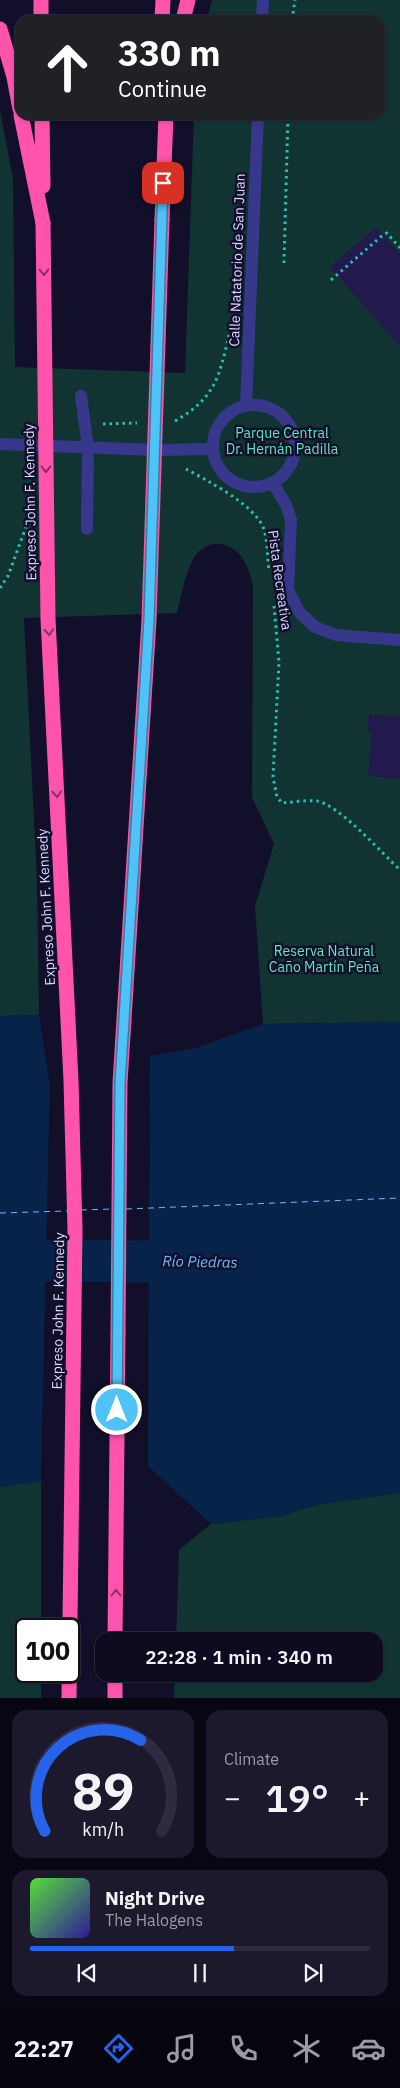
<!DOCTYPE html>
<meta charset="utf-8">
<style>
:root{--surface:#0e0b20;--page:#1c192d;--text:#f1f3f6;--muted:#9b9ba5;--line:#2e2b3e;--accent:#2563eb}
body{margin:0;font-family:"IBM Plex Sans",sans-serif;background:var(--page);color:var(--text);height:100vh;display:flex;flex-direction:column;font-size:19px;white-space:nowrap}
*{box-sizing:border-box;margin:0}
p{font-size:16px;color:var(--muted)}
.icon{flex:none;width:28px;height:28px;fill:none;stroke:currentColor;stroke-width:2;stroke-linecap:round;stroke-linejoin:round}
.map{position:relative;height:1698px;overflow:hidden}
.panel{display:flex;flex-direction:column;gap:12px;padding:12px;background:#080612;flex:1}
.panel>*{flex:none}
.banner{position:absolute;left:15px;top:15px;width:370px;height:105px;border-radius:15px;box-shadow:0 1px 4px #0004,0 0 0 1px var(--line);background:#202124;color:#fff;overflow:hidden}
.speed{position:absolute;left:15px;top:1618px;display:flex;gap:10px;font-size:25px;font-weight:700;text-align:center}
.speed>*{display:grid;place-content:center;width:65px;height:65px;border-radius:50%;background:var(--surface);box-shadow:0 1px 4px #0004,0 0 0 1px var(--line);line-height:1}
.speed .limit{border:2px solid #111;border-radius:8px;background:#fff;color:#111}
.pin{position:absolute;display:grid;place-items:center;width:42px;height:42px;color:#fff;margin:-21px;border-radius:10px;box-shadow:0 2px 8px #0006}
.me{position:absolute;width:55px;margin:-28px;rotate:0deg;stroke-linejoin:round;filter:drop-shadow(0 0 4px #0008)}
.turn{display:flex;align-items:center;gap:18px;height:105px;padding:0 20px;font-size:22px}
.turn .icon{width:65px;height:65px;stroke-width:2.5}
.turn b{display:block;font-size:35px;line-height:42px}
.big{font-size:38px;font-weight:600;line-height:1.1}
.panel .card{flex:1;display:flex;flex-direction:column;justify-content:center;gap:8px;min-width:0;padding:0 18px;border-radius:15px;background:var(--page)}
.panel .dial{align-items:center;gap:0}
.dial svg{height:130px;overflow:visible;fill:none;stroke:var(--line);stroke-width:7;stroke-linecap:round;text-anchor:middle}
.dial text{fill:var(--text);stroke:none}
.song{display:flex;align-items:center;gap:15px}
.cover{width:60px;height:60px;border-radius:8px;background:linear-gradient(135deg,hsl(110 70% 55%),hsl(250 70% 35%))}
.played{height:5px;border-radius:2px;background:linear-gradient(90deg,var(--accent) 60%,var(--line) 60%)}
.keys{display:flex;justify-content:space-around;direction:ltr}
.heat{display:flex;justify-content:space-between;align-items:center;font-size:28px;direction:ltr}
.panel .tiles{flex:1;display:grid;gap:12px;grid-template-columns:1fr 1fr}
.card:last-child{grid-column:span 2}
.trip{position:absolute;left:95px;top:1632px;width:288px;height:50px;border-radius:15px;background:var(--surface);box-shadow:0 1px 4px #0004,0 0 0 1px var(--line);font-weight:600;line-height:50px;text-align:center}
.tab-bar{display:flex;height:80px;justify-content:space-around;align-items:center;background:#06040d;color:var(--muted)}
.tab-bar .icon{width:35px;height:35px}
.tab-bar .selected{color:var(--accent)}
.tab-bar b{font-size:22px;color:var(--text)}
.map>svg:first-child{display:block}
.green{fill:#113432}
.water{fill:#08234a}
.pier{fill:#120f2a}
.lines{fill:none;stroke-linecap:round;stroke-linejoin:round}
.river{stroke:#08234a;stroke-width:42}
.ferry{stroke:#66beff;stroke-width:1;stroke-dasharray:6 5;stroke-linecap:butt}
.building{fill:#221a4c}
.path{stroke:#29c2b2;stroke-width:3;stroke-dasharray:2.5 4;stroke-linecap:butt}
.lane{stroke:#37388b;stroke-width:12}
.highway{stroke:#ff53ac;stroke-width:15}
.highway-bridge{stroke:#ff53ac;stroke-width:15}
.oneway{stroke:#88316b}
.route-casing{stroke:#337fa1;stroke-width:12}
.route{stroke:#4fc3f7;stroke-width:9}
.labels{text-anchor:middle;stroke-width:5;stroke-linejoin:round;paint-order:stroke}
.street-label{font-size:14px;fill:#dbd8ff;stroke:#120f2a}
.park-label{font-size:14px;fill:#5ce7be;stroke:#120f2a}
.water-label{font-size:15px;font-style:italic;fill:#66beff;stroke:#120f2a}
</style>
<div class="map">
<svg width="400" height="1698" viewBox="0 0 400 1698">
<rect width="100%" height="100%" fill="#120f2a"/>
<path class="green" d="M212,0H400V1022L263,1024L255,906L274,844L252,797L253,586C249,568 242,547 220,544C212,543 205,546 199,551C187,563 181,597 177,613L24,618L37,883L39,1015L0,1016V110L13,179L15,367L185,373L194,115H380V20H207Z
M41,1481V1629H26V1671H41V1698H0V1487Z
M400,1493V1698H174L175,1674H374V1641H176L179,1550L211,1524L281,1516L320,1504Z"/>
<path class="water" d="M39,1015L50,1085L41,1481L0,1487V1016Z
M400,1022V1493L320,1504L281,1516L211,1524L148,1466L150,1056L196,1048L263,1024Z"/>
<path class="pier" d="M39,1012L41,1014L52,1085L43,1481L41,1484L50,1085Z
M150,1053V1056L147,1469L145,1466L147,1056Z"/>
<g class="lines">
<path class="river" d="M0,1260L207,1262"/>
<path class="ferry" d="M126,1209L400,1198
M81,1210L112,1209
M0,1213L67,1211"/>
</g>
<path class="building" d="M376,227L400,254V347L330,267Z
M369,714L400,716V779L368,776L372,732H367Z"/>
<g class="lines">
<path class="path" d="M292,20L295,0
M284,263L288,115
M331,280L384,234L387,233L400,248
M175,421C215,398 219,378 229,335
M103,424L137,423
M186,469C208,481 253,504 263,527C268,539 267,557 269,570
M0,588L8,576L26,527
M274,606L279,662L273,777L277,797L282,803C293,802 306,800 317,801C339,805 382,853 400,870"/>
<path class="lane" d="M262,20L263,0
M81,396L88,447L87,529
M213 446a41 41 0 1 1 82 0a41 41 0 1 1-82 0Z
M246,406L258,115
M0,444L156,450L213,449
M273,483L286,505L291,520L288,590L300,613L315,627L336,635L400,640"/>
<path class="highway" d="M41,0V20
M162,20L163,0
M183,20L188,0
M0,29L14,77L20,109
M21,115L43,223
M42,115L43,186
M162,220L166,115
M115,1641L118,1333
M115,1698V1674"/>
<path class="highway-bridge" d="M43,223L48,619L71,1081L75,1230L69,1698
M118,1333L120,1083L149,620L162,220"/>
</g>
<defs><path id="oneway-chevron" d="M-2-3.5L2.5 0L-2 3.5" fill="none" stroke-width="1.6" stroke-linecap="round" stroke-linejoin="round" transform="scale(1.25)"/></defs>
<g class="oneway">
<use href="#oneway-chevron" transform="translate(44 272) rotate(89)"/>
<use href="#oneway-chevron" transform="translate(46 469) rotate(89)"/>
<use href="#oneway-chevron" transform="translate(49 632) rotate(87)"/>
<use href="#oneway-chevron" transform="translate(57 794) rotate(87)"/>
<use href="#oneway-chevron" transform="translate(116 1593) rotate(-90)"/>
</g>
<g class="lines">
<defs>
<path id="route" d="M117,1410L120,1083L149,620L163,183"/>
</defs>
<use href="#route" class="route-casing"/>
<use href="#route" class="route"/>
</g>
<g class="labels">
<g class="street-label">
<text transform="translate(237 260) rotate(-88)" y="5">Calle Natatorio de San Juan</text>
<text transform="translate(30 502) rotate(-91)" y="5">Expreso John F. Kennedy</text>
<text transform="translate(280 580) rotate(82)" y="5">Pista Recreativa</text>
<text transform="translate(46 907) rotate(-93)" y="5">Expreso John F. Kennedy</text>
<text transform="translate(58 1311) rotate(-89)" y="5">Expreso John F. Kennedy</text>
</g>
<g class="park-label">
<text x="282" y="438">Parque Central<tspan x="282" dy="16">Dr. Hernán Padilla</tspan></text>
<text x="324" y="956">Reserva Natural<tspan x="324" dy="16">Caño Martín Peña</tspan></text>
</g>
<g class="water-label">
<text transform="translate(200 1262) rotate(1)" y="5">Río Piedras</text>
</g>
</g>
</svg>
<div class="speed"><div class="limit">100</div></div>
<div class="pin" style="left:163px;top:183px;background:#d93025"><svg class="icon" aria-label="arrive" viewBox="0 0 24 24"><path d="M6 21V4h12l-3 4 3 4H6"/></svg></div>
<svg class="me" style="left:117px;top:1410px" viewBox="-20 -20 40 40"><circle r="17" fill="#4fc3f7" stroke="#fff" stroke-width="3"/><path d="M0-11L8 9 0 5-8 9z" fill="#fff"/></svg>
<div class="trip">22:28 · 1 min · 340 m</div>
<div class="banner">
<div class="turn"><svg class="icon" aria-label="ahead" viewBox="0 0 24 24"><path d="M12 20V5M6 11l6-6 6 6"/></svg><div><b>330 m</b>Continue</div></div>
</div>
</div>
<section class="panel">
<div class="tiles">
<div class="card dial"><svg viewBox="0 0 100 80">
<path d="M14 69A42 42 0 1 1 86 69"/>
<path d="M14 69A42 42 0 0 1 73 13" stroke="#2563eb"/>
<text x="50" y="56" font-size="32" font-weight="700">89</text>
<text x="50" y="72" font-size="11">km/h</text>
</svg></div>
<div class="card"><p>Climate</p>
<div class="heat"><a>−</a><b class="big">19°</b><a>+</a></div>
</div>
<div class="card">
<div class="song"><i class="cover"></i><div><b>Night Drive</b><p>The Halogens</p></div></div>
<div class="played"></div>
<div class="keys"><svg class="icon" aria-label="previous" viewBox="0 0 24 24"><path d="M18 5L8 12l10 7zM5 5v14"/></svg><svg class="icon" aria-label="pause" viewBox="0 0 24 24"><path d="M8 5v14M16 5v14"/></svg><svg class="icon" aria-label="next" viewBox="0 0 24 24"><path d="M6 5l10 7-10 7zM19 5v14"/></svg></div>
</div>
</div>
</section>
<nav class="tab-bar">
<b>22:27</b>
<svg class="icon selected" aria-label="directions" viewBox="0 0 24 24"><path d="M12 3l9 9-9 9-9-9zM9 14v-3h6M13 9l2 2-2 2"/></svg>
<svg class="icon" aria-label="music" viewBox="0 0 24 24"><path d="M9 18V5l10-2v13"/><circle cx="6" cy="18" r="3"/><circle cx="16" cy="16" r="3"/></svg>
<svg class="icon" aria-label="phone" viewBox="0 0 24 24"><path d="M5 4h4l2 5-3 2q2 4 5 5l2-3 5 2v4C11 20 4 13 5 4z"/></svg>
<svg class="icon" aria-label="climate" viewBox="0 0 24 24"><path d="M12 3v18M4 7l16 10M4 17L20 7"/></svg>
<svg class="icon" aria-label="car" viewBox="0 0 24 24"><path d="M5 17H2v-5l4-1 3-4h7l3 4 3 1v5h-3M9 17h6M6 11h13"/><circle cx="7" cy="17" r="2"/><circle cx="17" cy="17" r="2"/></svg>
</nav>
